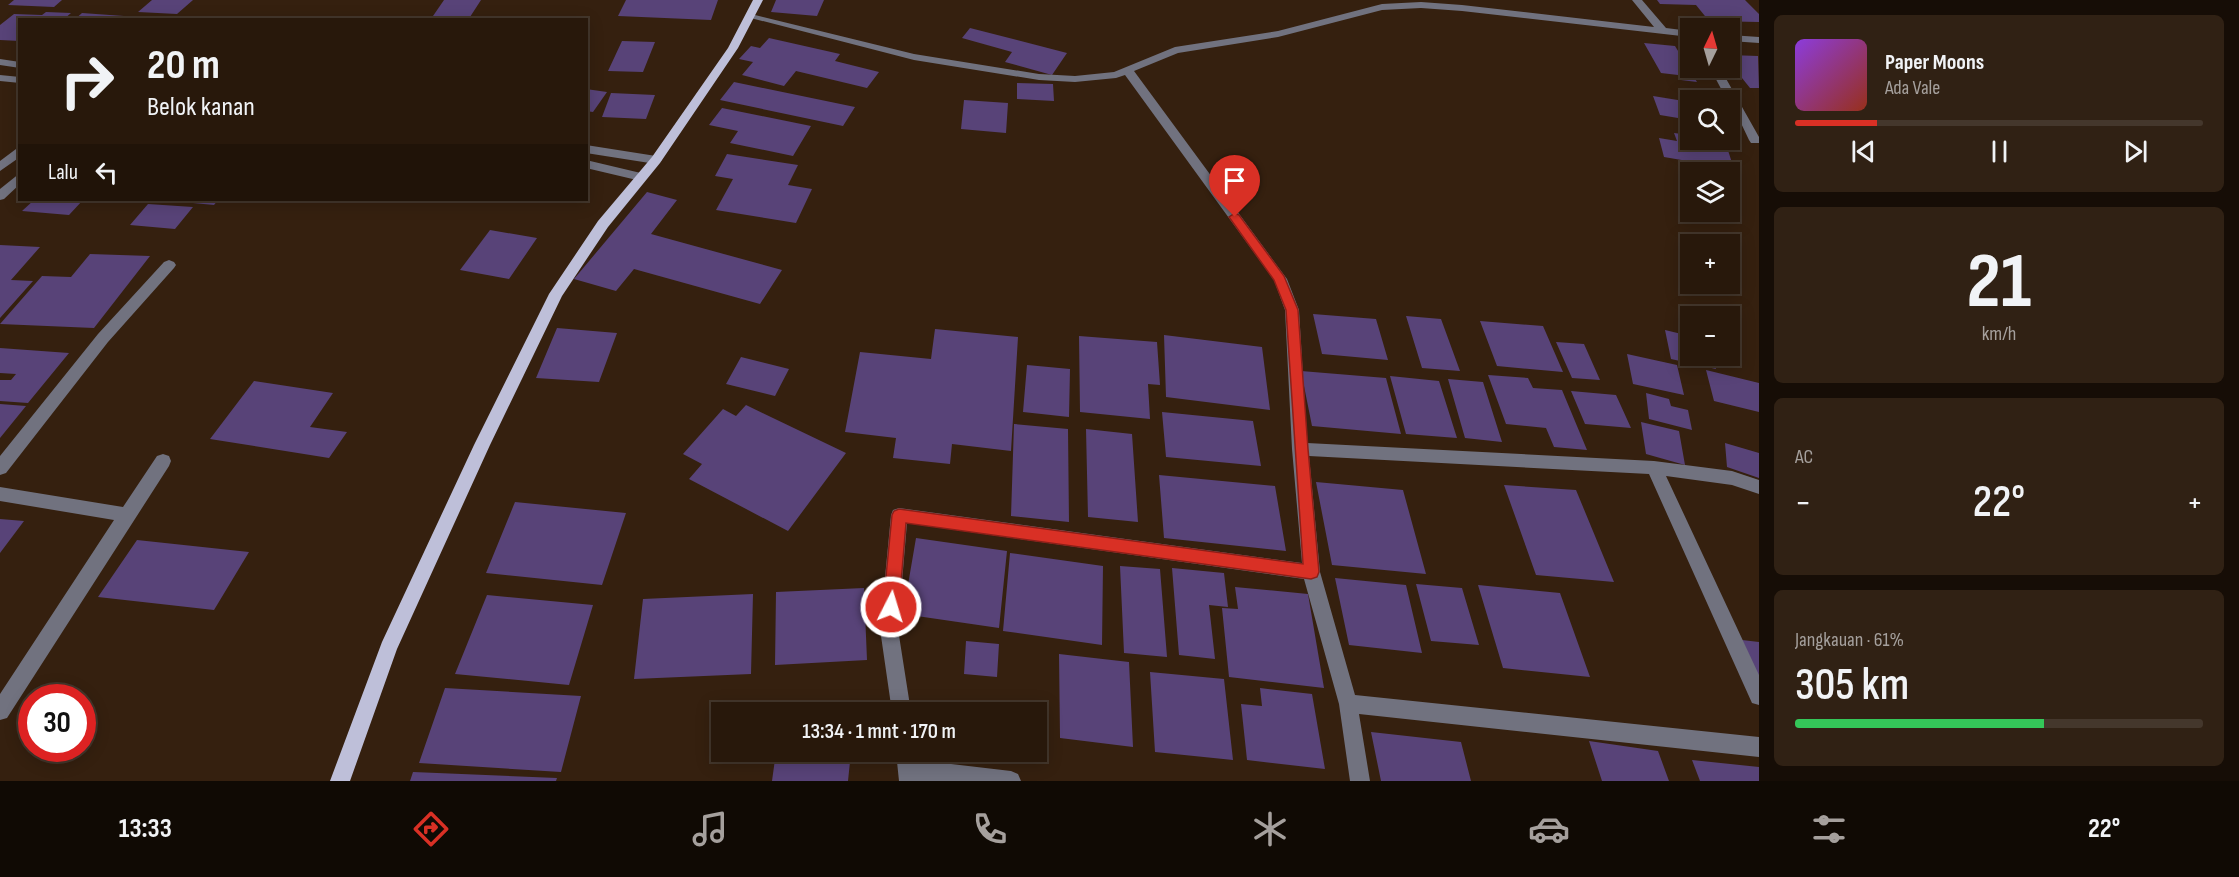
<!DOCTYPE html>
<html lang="id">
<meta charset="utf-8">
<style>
:root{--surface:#28180b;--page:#302114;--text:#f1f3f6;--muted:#a5a09d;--line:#44372c;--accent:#d93025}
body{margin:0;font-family:"Sofia Sans Condensed",sans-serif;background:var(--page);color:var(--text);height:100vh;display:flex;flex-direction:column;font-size:22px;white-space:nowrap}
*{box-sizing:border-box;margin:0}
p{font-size:20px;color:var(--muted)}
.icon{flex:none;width:33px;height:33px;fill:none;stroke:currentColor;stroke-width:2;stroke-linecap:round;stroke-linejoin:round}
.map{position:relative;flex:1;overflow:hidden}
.sheet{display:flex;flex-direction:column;gap:15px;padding:15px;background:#160d06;width:480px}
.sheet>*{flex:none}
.hud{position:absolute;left:18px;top:18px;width:570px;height:183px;border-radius:0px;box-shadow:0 3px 15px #0003,0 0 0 2px var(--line);background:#28180b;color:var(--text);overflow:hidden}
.needle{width:39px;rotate:5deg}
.fabs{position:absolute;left:1680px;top:18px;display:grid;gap:12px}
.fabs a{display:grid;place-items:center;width:60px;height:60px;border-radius:0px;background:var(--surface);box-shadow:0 3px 15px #0003,0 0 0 2px var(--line);font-size:30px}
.speed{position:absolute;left:18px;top:684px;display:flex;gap:12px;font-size:30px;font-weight:700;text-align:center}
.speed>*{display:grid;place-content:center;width:78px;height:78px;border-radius:50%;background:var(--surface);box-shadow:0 3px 15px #0003,0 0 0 2px var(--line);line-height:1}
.speed .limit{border:9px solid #d22;background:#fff;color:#111}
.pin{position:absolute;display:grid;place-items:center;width:51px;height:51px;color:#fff;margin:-62px -26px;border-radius:50% 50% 50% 0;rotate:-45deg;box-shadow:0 0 6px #0007}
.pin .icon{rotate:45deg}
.me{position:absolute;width:66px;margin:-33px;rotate:5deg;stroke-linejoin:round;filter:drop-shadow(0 0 4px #0008)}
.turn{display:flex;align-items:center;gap:21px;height:126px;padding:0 30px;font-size:27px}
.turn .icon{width:78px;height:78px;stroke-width:2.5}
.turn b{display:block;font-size:42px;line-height:51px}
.then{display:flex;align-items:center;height:57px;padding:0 30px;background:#0003;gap:12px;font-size:22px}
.big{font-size:45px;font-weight:600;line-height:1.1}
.sheet .card{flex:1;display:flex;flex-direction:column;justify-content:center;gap:9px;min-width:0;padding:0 21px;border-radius:9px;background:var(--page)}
.sheet .dial{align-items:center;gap:0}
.dial b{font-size:78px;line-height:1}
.song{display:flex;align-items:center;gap:18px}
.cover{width:72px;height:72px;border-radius:9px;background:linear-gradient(135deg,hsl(270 70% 55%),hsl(10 70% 35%))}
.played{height:6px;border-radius:3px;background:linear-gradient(90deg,var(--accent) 20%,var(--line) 20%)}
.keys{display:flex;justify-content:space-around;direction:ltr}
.heat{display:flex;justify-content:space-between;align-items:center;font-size:33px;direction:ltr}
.charge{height:9px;border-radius:4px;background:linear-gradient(90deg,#34c759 61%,var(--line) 0)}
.trip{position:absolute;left:711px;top:702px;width:336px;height:60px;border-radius:0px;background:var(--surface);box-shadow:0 3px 15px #0003,0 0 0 2px var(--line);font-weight:600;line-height:60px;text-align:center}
.tab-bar{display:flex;height:96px;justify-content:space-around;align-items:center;background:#100a04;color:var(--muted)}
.tab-bar .icon{width:42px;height:42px}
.tab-bar .on{color:var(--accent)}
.tab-bar b{font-size:27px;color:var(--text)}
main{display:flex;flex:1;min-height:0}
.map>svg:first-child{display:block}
.building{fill:#584378}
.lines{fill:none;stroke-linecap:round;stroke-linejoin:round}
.minor{fill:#71727f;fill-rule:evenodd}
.major{fill:#bebfd9;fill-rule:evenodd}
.route{fill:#d93025;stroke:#8d1f18;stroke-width:1.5}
</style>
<main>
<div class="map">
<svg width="1759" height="781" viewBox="0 0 1759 781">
<rect width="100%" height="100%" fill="#35200f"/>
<path class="building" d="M14,0H62L54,7L8,5Z
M152,0H193L177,14L138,12Z
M444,0H481L470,17L433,16Z
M626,0H718L711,20L618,16Z
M776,0H824L817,16L771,12Z
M1657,0H1745L1759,14V22L1709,21L1696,5L1660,4Z
M46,12L71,13L63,20H20V41L0,40V25L14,14L42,15Z
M82,13L124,16L119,20H74Z
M970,28L1067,53L1052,75L1005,62L1012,52L962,38Z
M769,38L840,54L835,61L879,72L867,88L796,71L784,86L742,75L753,62L739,59L751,46L760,48Z
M622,41L655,42L643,72L608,71Z
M1644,43L1675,46L1697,82L1681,80L1678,75L1661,73Z
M1730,55L1758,56L1759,88H1750L1730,63V61H1733Z
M734,82L855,107L843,126L720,100Z
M1017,83L1053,84L1054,101L1017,99Z
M586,89L607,92L593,112L586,111Z
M611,93L655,95L646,119L602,117Z
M1653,96L1690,102V120L1660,115Z
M964,100L1008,103L1006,133L961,129Z
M722,108L811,126L793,156L730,143L738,131L709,125Z
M1674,133L1690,135V140L1725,141L1734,169L1664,157L1659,138L1677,141Z
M727,154L798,165L788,185L812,189L796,223L716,210L733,179L715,176Z
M1684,168L1699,172H1690V199L1682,197Z
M1730,180L1738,183L1736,213L1730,211Z
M647,192L677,200L651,234L782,270L760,304L634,269L616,291L574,279Z
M34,200H83L69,215L22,211Z
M161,200H218L214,205Z
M148,204L193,207L175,229L130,225Z
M490,230L537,238L509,279L460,270Z
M0,245L40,247L11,280L33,281L0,318Z
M90,254L150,256L94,328L0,324L42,276L71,277Z
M1313,314L1376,319L1388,360L1322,354Z
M1406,316L1441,319L1460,371L1422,368Z
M1480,321L1543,326L1563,372L1497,366Z
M557,328L617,333L599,382L536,378Z
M935,329L1018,337L1011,451L952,444L950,464L893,458L896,438L845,432L860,352L931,359Z
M1665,330L1690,336V356H1712L1716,369L1671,359Z
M1164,335L1262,347L1270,410L1166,397Z
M1079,336L1157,342L1160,385L1148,384L1150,419L1080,412Z
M1556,342L1584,344L1600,380L1572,378Z
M0,348L69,353L28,403L0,401V380H11L16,374L0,373Z
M1627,354L1677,365L1684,395L1633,384Z
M741,357L789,369L775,396L726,384Z
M1027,365L1070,369L1069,417L1023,412Z
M1706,370L1759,383V412L1714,401Z
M1301,371L1386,378L1401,434L1312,426Z
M1488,375L1528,378L1533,388L1562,390L1587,450L1554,447L1546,428L1506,424Z
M1390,376L1439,381L1457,438L1406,434Z
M1448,379L1483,382L1502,442L1465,438Z
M254,381L333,393L310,427L347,432L329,458L210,439Z
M1571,391L1616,395L1631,428L1585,424Z
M1646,393L1669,399L1671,406L1688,410L1692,430L1649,419Z
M0,404L26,406L0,438Z
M746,405L846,453L788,531L689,479L702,464L683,454L723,409L736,416Z
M1162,412L1253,421L1261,466L1166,457Z
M1641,422L1679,431L1685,465L1646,454Z
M1014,424L1068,429L1069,522L1011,516Z
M1086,429L1132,434L1138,522L1088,517Z
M1725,443L1759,453V478L1727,467Z
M1159,475L1275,486L1286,551L1164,538Z
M1316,482L1403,490L1426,574L1332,565Z
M1504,485L1576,490L1614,582L1536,575Z
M515,502L626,513L602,585L486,573Z
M0,519L24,521L0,553Z
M916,538L1007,551L999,628L903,614Z
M137,540L249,552L214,610L98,597Z
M1010,553L1103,566L1102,645L1003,631Z
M1120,566L1160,569L1167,657L1124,653Z
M1172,568L1224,573L1228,607L1209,605L1215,659L1179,655Z
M1335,578L1406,585L1422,653L1349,645Z
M1416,584L1462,588L1479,645L1431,641Z
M1478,585L1560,593L1590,677L1503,668Z
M1235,587L1308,594L1324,688L1229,677L1222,608L1238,609Z
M864,588L867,660L775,665L776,592Z
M753,594L751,674L634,679L643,599Z
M487,595L593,605L569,685L455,674Z
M1742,640L1759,642V677Z
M966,641L999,644L997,677L964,674Z
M1059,654L1129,662L1133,747L1060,738Z
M1150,672L1224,679L1233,760L1155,752Z
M445,688L581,696L561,772L419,763Z
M1260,688L1312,694L1325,769L1247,760L1241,704L1262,706Z
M782,704L855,709L854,712H781Z
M1371,732L1461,742L1471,781H1381Z
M1589,741L1658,751L1669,781H1602Z
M776,752H851L848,781H772Z
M1692,760L1759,767V781H1700Z
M413,772L557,778L556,781H410Z"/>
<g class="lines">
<path class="minor" d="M1632,0H1642L1666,28L1690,31V37L1462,11L1421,8L1382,10L1278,37L1178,53L1134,71L1287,279L1299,310L1307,443L1654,461L1732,471L1759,480V494L1732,485L1666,476L1759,675V705L1752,703L1649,474L1309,456L1320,572L1355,695L1759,737V757L1359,714L1370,781H1350L1339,704L1304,579L907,523L898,629L911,712H892L880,629L891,515L893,510L899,508L1302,563L1292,449L1285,310L1274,280L1125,75L1116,78L1075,82L1039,80L914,60L747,17V13L914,54L1039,74L1075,76L1114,72L1175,47L1278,31L1382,4L1421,2L1462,5L1654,27Z
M1730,35L1759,37V43L1730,41Z
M0,59L20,62V68L0,65Z
M1710,68H1720L1759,137V143H1751L1749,140L1730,100H1727Z
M0,75L20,77V83L0,81Z
M586,145L656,156L662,160L656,164L586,153Z
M20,146V157L0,171V161Z
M586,160L645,174L647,177L641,181L586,168Z
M20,173V184L4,199L0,200V189Z
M169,260L174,262L176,265L174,268L108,342L6,473L0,475V456L98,334L164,262Z
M163,454L169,456L171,461L169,466L7,718L0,720V694L114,520L0,501V487L123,507L157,456Z
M896,752H916L917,760L1011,771L1018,774L1021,781H899Z"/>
<path class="major" d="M753,0H763L738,48L660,163L608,227L562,296L490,445L397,649L350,781H330L382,642L474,445L549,294L598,221L652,157L728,48Z"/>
</g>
<path class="route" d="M1235,213L1239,215L1284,276L1298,310L1308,449L1319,572L1317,577L1311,579L906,523L899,607L897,612L891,614L885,612L883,607L892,515L894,511L899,509L1303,564L1286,310L1274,280L1229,217Z"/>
</svg>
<div class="fabs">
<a><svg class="needle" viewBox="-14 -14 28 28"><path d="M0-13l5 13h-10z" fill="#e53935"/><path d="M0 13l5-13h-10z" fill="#a5a09d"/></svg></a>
<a><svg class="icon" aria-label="search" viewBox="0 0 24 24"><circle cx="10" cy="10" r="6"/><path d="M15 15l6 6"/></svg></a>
<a><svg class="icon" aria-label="layers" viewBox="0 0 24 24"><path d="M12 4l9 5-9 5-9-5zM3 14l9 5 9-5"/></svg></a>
<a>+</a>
<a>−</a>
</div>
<div class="speed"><div class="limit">30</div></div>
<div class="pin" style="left:1235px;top:217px;background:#d93025"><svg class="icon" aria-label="arrive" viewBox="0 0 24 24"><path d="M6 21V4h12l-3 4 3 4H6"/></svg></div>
<svg class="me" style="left:891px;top:607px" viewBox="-20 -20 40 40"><circle r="17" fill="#d93025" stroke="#fff" stroke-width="3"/><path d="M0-11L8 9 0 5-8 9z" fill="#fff"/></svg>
<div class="trip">13:34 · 1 mnt · 170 m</div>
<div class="hud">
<div class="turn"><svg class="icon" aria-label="right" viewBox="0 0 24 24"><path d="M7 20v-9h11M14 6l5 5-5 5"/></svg><div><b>20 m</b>Belok kanan</div></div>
<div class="then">Lalu<svg class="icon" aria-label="left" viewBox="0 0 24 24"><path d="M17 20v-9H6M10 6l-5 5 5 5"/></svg></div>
</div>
</div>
<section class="sheet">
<div class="card">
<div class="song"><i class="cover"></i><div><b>Paper Moons</b><p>Ada Vale</p></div></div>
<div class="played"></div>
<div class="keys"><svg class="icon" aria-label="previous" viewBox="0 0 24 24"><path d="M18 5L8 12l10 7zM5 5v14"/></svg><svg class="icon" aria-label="pause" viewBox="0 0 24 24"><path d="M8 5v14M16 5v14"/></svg><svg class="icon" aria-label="next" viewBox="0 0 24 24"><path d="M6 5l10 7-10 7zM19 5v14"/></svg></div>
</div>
<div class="card dial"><b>21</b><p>km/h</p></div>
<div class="card"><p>AC</p>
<div class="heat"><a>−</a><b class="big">22°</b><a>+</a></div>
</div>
<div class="card"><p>Jangkauan · 61%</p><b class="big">305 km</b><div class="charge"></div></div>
</section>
</main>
<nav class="tab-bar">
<b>13:33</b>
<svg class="icon on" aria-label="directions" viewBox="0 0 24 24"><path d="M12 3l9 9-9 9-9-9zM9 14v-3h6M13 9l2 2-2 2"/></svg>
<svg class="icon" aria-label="music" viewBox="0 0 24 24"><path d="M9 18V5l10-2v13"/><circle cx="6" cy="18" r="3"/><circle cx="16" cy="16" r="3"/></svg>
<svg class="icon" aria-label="phone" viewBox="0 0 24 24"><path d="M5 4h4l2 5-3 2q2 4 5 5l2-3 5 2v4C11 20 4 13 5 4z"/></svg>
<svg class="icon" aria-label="climate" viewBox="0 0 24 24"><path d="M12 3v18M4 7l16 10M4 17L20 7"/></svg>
<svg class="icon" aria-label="car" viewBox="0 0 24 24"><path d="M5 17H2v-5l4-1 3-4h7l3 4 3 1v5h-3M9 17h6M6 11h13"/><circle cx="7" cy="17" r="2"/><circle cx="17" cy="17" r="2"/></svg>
<svg class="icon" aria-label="filters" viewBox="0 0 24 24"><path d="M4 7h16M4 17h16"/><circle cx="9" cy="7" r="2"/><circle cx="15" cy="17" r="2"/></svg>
<b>22°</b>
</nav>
